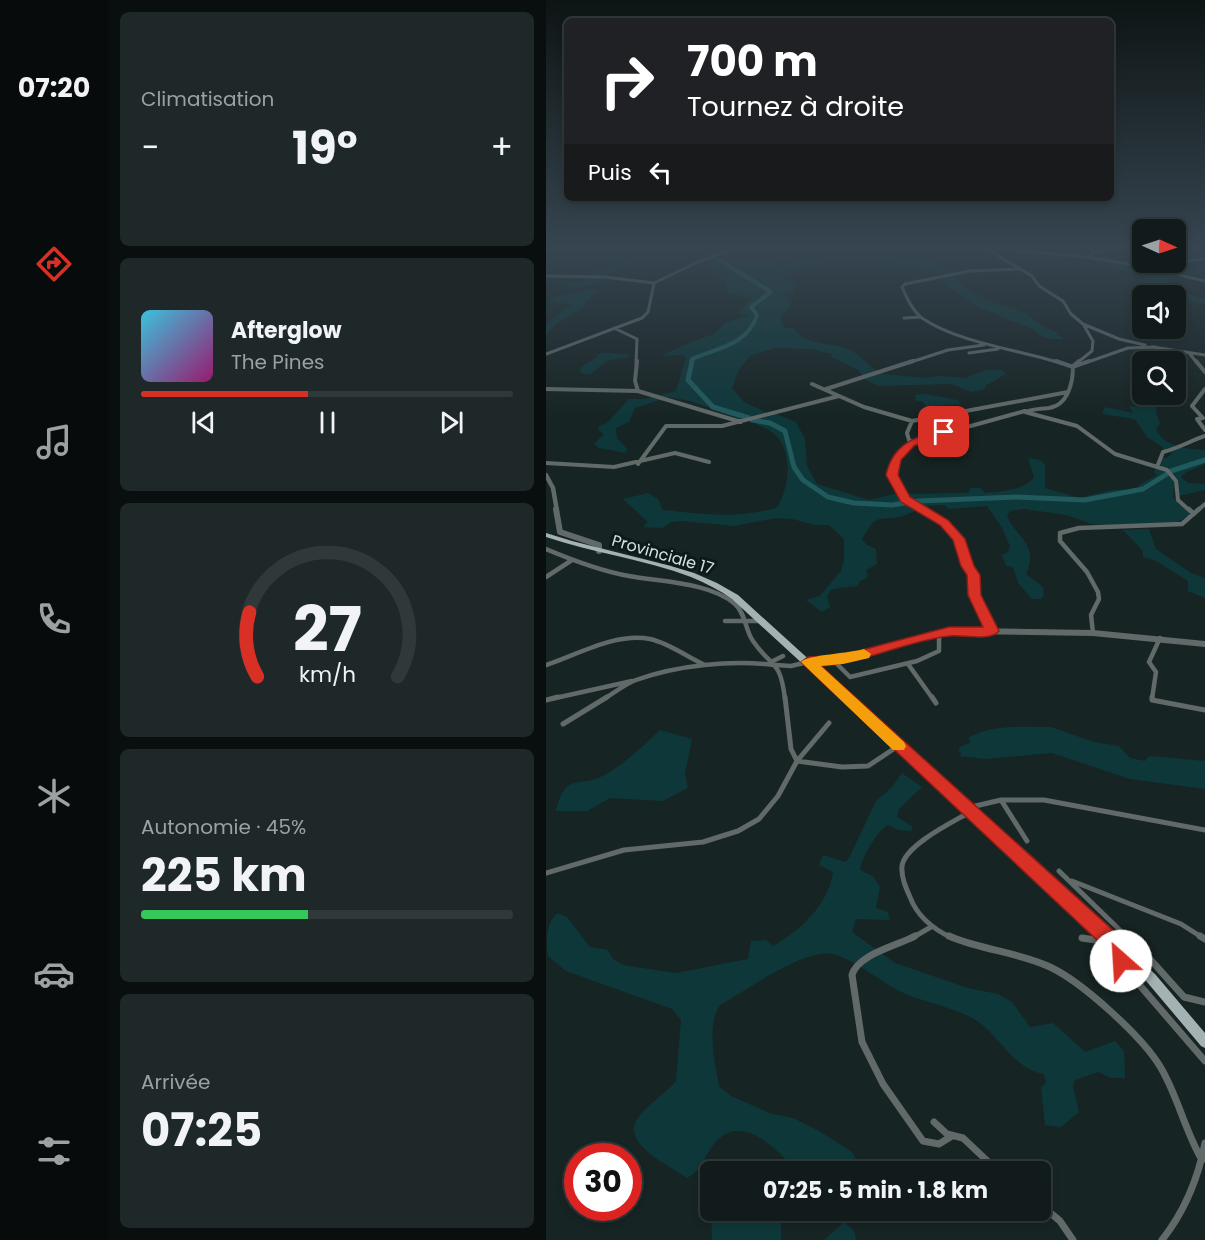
<!DOCTYPE html>
<html lang="fr">
<meta charset="utf-8">
<style>
:root{--surface:#111b1b;--page:#1e2828;--text:#f1f3f6;--muted:#9ca1a3;--line:#30393a;--accent:#d93025}
body{margin:0;font-family:Poppins,sans-serif;background:var(--page);color:var(--text);height:100vh;display:flex;flex-direction:column;font-size:22px;white-space:nowrap}
*{box-sizing:border-box;margin:0}
p{font-size:20px;color:var(--muted)}
.icon{flex:none;width:33px;height:33px;fill:none;stroke:currentColor;stroke-width:2;stroke-linecap:round;stroke-linejoin:round}
.map{position:relative;flex:1;overflow:hidden}
.panel{display:flex;flex-direction:column;gap:12px;padding:12px;background:#090f0f;width:438px}
.panel>*{flex:none}
.top-card{position:absolute;left:18px;top:18px;width:550px;height:183px;border-radius:9px;box-shadow:0 3px 9px #0003,0 0 0 2px var(--line);background:#202124;color:#fff;overflow:hidden}
.needle{width:39px;rotate:93deg}
.buttons{position:absolute;left:586px;top:219px;display:grid;gap:12px}
.buttons a{display:grid;place-items:center;width:54px;height:54px;border-radius:9px;background:var(--surface);box-shadow:0 3px 9px #0003,0 0 0 2px var(--line);font-size:30px}
.speed{position:absolute;left:18px;top:1143px;display:flex;gap:12px;font-size:30px;font-weight:700;text-align:center}
.speed>*{display:grid;place-content:center;width:78px;height:78px;border-radius:50%;background:var(--surface);box-shadow:0 3px 9px #0003,0 0 0 2px var(--line);line-height:1}
.speed .limit{border:9px solid #d22;background:#fff;color:#111}
.pin{position:absolute;display:grid;place-items:center;width:51px;height:51px;color:#fff;margin:-26px;border-radius:12px;box-shadow:0 3px 9px #0006}
.me{position:absolute;width:66px;margin:-33px;rotate:334deg;stroke-linejoin:round;filter:drop-shadow(0 0 4px #0008)}
.turn{display:flex;align-items:center;gap:21px;height:126px;padding:0 24px;font-size:27px}
.turn .icon{width:78px;height:78px;stroke-width:2.5}
.turn b{display:block;font-size:42px;line-height:51px}
.then{display:flex;align-items:center;height:57px;padding:0 24px;background:#0003;gap:12px;font-size:22px}
.big{font-size:45px;font-weight:700;line-height:1.1}
.panel .tile{flex:1;display:flex;flex-direction:column;justify-content:center;gap:9px;min-width:0;padding:0 21px;border-radius:9px;background:var(--page)}
.panel .dial{align-items:center;gap:0}
.dial svg{height:156px;overflow:visible;fill:none;stroke:var(--line);stroke-width:7;stroke-linecap:round;text-anchor:middle}
.dial text{fill:var(--text);stroke:none}
.song{display:flex;align-items:center;gap:18px}
.cover{width:72px;height:72px;border-radius:9px;background:linear-gradient(135deg,hsl(190 70% 55%),hsl(320 70% 35%))}
.played{height:6px;border-radius:3px;background:linear-gradient(90deg,var(--accent) 45%,var(--line) 45%)}
.keys{display:flex;justify-content:space-around;direction:ltr}
.heat{display:flex;justify-content:space-between;align-items:center;font-size:33px;direction:ltr}
.charge{height:9px;border-radius:4px;background:linear-gradient(90deg,#34c759 45%,var(--line) 0)}
.trip{position:absolute;left:154px;top:1161px;width:351px;height:60px;border-radius:9px;background:var(--surface);box-shadow:0 3px 9px #0003,0 0 0 2px var(--line);font-weight:700;line-height:60px;text-align:center}
main{display:flex;flex:1;min-height:0}
.tabs{display:flex;flex-direction:column;width:108px;justify-content:space-around;align-items:center;background:#070b0b;color:var(--muted)}
.tabs .icon{width:42px;height:42px}
.tabs .on{color:var(--accent)}
.tabs b{font-size:27px;color:var(--text)}
.map>svg:first-child{display:block}
.green{fill:#0e373a}
.lines{fill:none;stroke-linecap:round;stroke-linejoin:round}
.river-far1{stroke:#215a5d;stroke-width:4}
.river{stroke:#215a5d;stroke-width:5}
.minor-far4{stroke:#626969;stroke-width:3}
.minor-far3{stroke:#626969;stroke-width:4}
.minor-far2{stroke:#626969;stroke-width:4.5}
.minor-far1{stroke:#626969;stroke-width:5}
.minor{stroke:#626969;stroke-width:7}
.tertiary-far1{stroke:#626969;stroke-width:4.5}
.tertiary{stroke:#626969;stroke-width:6}
.primary{fill:#a5b2b3;fill-rule:evenodd}
.route{fill:#d93025;stroke:#8d1f18;stroke-width:1.5}
.slow{fill:#f59e0b}
.labels{text-anchor:middle;stroke-width:6;stroke-linejoin:round;paint-order:stroke}
.street-label{font-size:16px;fill:#d8e0e0;stroke:#0d1a1b}
</style>
<main>
<nav class="tabs">
<b>07:20</b>
<svg class="icon on" aria-label="directions" viewBox="0 0 24 24"><path d="M12 3l9 9-9 9-9-9zM9 14v-3h6M13 9l2 2-2 2"/></svg>
<svg class="icon" aria-label="music" viewBox="0 0 24 24"><path d="M9 18V5l10-2v13"/><circle cx="6" cy="18" r="3"/><circle cx="16" cy="16" r="3"/></svg>
<svg class="icon" aria-label="phone" viewBox="0 0 24 24"><path d="M5 4h4l2 5-3 2q2 4 5 5l2-3 5 2v4C11 20 4 13 5 4z"/></svg>
<svg class="icon" aria-label="climate" viewBox="0 0 24 24"><path d="M12 3v18M4 7l16 10M4 17L20 7"/></svg>
<svg class="icon" aria-label="car" viewBox="0 0 24 24"><path d="M5 17H2v-5l4-1 3-4h7l3 4 3 1v5h-3M9 17h6M6 11h13"/><circle cx="7" cy="17" r="2"/><circle cx="17" cy="17" r="2"/></svg>
<svg class="icon" aria-label="filters" viewBox="0 0 24 24"><path d="M4 7h16M4 17h16"/><circle cx="9" cy="7" r="2"/><circle cx="15" cy="17" r="2"/></svg>
</nav>
<section class="panel">
<div class="tile"><p>Climatisation</p>
<div class="heat"><a>−</a><b class="big">19°</b><a>+</a></div>
</div>
<div class="tile">
<div class="song"><i class="cover"></i><div><b>Afterglow</b><p>The Pines</p></div></div>
<div class="played"></div>
<div class="keys"><svg class="icon" aria-label="previous" viewBox="0 0 24 24"><path d="M18 5L8 12l10 7zM5 5v14"/></svg><svg class="icon" aria-label="pause" viewBox="0 0 24 24"><path d="M8 5v14M16 5v14"/></svg><svg class="icon" aria-label="next" viewBox="0 0 24 24"><path d="M6 5l10 7-10 7zM19 5v14"/></svg></div>
</div>
<div class="tile dial"><svg viewBox="0 0 100 80">
<path d="M14 69A42 42 0 1 1 86 69"/>
<path d="M14 69A42 42 0 0 1 10 36" stroke="#d93025"/>
<text x="50" y="56" font-size="32" font-weight="700">27</text>
<text x="50" y="72" font-size="11">km/h</text>
</svg></div>
<div class="tile"><p>Autonomie · 45%</p><b class="big">225 km</b><div class="charge"></div></div>
<div class="tile"><p>Arrivée</p><b class="big">07:25</b></div>
</section>
<div class="map">
<svg width="659" height="1240" viewBox="0 0 659 1240">
<rect width="100%" height="100%" fill="#172424"/>
<path class="green" d="M118,246H162L169,252L163,256L124,252L108,256L72,268L52,283L20,289L22,282H38L46,274V270L58,269Z
M191,254L202,259L234,262L230,267L232,268C254,253 309,255 336,257L339,254H355L353,257C373,257 390,261 406,272L394,275C368,260 255,250 238,280L251,282L247,292L238,293L246,303L235,315L236,325L240,328H248C254,344 284,343 299,348C315,353 323,369 337,374L379,378L393,376L419,378L440,370H456L460,374L439,386V389L425,392L406,384L332,386L320,380L312,370L285,357L286,354L266,349L229,348L204,356L192,371L186,388L198,402L221,413L195,420L145,401L122,397L89,408L83,422L70,428L71,438L81,449L80,453L53,448L48,444L58,434L52,430L53,426L61,423L83,399H98L130,391L140,358L137,355L116,356C122,351 161,336 169,334C179,320 187,320 204,315L192,314L206,298L179,292L183,289L177,277L189,274L172,273L163,264L165,259L174,256L192,262L198,260L186,256Z
M528,257L566,261L567,263L613,272L612,266L628,265L635,270L659,265V271L655,272L657,275C639,277 638,271 622,281L633,292L659,299V304L642,302L638,307L630,305V296L608,295L599,284L600,277Z
M406,275L414,284L442,301L480,313L499,328L510,332L517,339C506,339 496,340 489,330L432,307L396,282L395,278Z
M43,289L52,291C44,296 39,306 32,311C19,319 9,323 0,335V324L25,305L4,301L5,298Z
M55,353L82,354V357C58,361 63,359 44,375L35,373L34,368L53,356H49Z
M597,392V394L612,395L610,413L614,423L610,429C618,447 641,449 659,450V464L640,472L635,477L642,483L659,484V490L632,496C630,478 632,475 613,465L617,458H621L627,453L617,451L618,448L601,437L589,419L556,414L559,407L587,413L583,406L591,407L595,403L589,401L588,393Z
M378,394L412,400L415,404L388,406V411L381,416L383,410L376,401H370L369,395Z
M230,414L250,422L259,439L261,466L271,484L323,500L348,494L422,493L425,488H435L439,493C457,491 475,491 488,478L482,458L494,460L499,464V488L533,498L566,490L593,489V485L611,475L608,472L610,468C627,472 630,481 627,497L644,514L631,523L559,525L546,524L520,515L478,509L464,511L461,515C468,537 494,543 480,574L497,587L498,595L495,599H486L472,583L467,567L460,566L456,555L462,552L464,546L456,528L441,506L403,509L398,505L382,506L354,517L333,519L326,523L316,539L321,545L330,549L331,564L320,570L322,577L314,581L311,586L286,589L281,596L284,607L276,612L260,600L274,596L295,571L298,560V539L283,525H269L246,519L230,518L188,526L136,521L126,522L116,528L97,527L102,522L77,499L102,493L112,499L117,510C159,514 189,519 230,508C244,490 248,447 226,432C219,428 211,425 204,420Z
M603,529L610,549L645,573L659,578V598L642,591V581L610,561L597,557V551L577,530Z
M505,727L548,742L573,746L584,758L599,761L603,756L659,761V789L584,779L506,753L440,759L413,756L416,753L412,751L414,747L425,742L422,738C446,724 478,727 505,727Z
M114,730L146,739L139,774L142,788L117,801L64,798L41,811H10C20,769 35,790 60,774C81,762 97,746 114,730Z
M356,773L376,787L353,809L351,817L367,827L365,831L352,830L342,825C331,831 316,857 314,870L327,876L334,887L330,908L342,912L344,920L310,919L306,932L349,963L422,988L452,994L466,1002L484,1027L507,1023L539,1052L569,1041L578,1051L579,1078H565L552,1072L529,1080L527,1086L533,1112L515,1127L499,1125L495,1087L500,1083L498,1074C469,1069 456,1040 434,1023C418,1010 382,1003 362,995C336,984 315,963 290,955C262,945 200,991 174,1005C160,1025 169,1063 173,1086L185,1096L226,1114L247,1118L273,1131L306,1152L317,1171H250C229,1147 194,1110 167,1145C156,1160 158,1168 141,1178C125,1166 78,1146 90,1121C96,1109 120,1093 130,1081L135,1020L126,1009L20,971L2,956C0,940 0,921 12,913L21,917L44,947L62,950L67,959L77,965L130,973L202,959L205,941L220,940L227,946C254,931 283,904 287,872L273,865L277,855L299,862L303,858L330,801L346,787Z
M165,1208L235,1211V1240H166Z
M298,1222L308,1231L310,1240H278Z"/>
<g class="lines">
<path class="river-far1" d="M159,246L166,252L165,256
M145,363L146,359C171,348 202,345 211,315L205,307L225,292L167,256"/>
<path class="river" d="M146,361L142,380L167,407L203,418
M206,420L224,423L239,431L248,467L257,480L282,497L308,503L346,505L373,501L470,497L539,500L597,489L621,474
M625,471L659,460"/>
<path class="minor-far4" d="M391,246L432,247L444,251L486,276L493,286L517,301L525,314L537,324L573,339L599,345
M541,246L546,252L545,255
M0,247L29,246
M442,248L541,257L595,266L659,259
M547,253L570,246
M628,264L633,275L659,281
M475,269L424,271L359,284L356,287C361,298 366,310 376,318C410,342 474,350 514,363
M0,276L59,277L108,283
M358,318L375,317
M68,328L91,339L90,363
M607,347L659,355
M423,353L452,349
M0,354L96,318L102,312L108,283L154,261L196,246
M644,354L651,363
M362,363L402,350L438,345
M531,363L546,351L547,341L537,324
M539,363L582,348L609,347"/>
<path class="minor-far3" d="M91,361L89,381L92,391L195,422
M510,361L527,367L543,361
M533,361L527,366C527,383 522,405 503,408C494,409 487,409 479,412L531,426L569,454L621,470L630,481L632,500L644,511
M650,361L659,372
M266,384L318,407L366,421L522,392
M0,389L92,391
M280,389L367,361
M659,389L646,406L657,418L651,419L659,430
M366,421L361,433L363,440L367,442
M377,440L402,442L413,430
M0,463L68,467L129,453L163,462
M92,464L120,426H176L293,396
M611,467L617,452C633,448 644,441 659,436
M378,511L359,499L351,486L346,471L349,459L367,442L479,411
M651,511L659,504"/>
<path class="minor-far2" d="M376,509C407,528 415,540 426,574C428,580 427,587 428,593C429,599 442,622 446,631
M643,509L648,514
M0,549C26,560 55,571 83,576C114,582 164,582 189,604C200,614 199,630 207,641C226,669 234,658 239,699
M0,577L26,560
M179,621H215
M547,633L545,615L553,599L552,592L541,572L514,541V533L533,528L636,524L653,509
M288,661L304,677L371,661L393,651V633
M225,662L237,656
M362,664L387,699
M0,665C31,655 70,632 104,639C123,643 141,657 159,665
M230,665L245,666L262,662
M5,699L86,681
M58,699C68,693 79,684 90,680C132,665 185,660 228,665
M606,699L610,672L603,662L614,638"/>
<path class="minor-far1" d="M239,697L245,749L251,761L296,767L322,766L352,746
M386,697L390,703
M606,697V700L659,710
M0,700L12,697
M17,724L61,697
M455,800L481,841
M421,808L455,800H498L659,830
M513,871L582,938
M0,873L78,850L157,842L192,831L213,819L232,796L251,761L283,723
M526,881L635,924L657,938
M366,938L385,927
M406,938C387,929 371,916 364,897C360,888 355,877 356,866C359,845 407,822 424,812"/>
<path class="minor" d="M369,936C351,946 312,954 306,975L316,1042L337,1084L377,1141L393,1144L406,1136
M403,936C435,950 472,952 504,967C536,982 597,1037 615,1068C632,1097 639,1131 656,1160
M580,936L603,958
M654,936L659,939
M536,938L556,941L562,938
M581,956L575,961L578,967L659,1061
M592,965L603,958L638,997L659,1002
M388,1122L401,1134L417,1138L453,1172
M495,1205L514,1221L527,1240
M616,1240C639,1211 652,1179 659,1143"/>
<path class="tertiary-far1" d="M0,475L7,488L11,511"/>
<path class="tertiary" d="M10,509L14,532L53,545V551
M262,662L297,660L388,634L418,631L547,633L659,644"/>
<path class="primary" d="M0,533L26,541L125,566L148,573L171,583L192,595L609,974L659,1033V1048L655,1046L601,982L578,959L186,599C173,590 160,583 145,577C98,559 47,553 0,537Z"/>
</g>
<linearGradient id="sky" x2="0" y2="1"><stop stop-color="#0d1414"/><stop offset="0.59" stop-color="#364550"/><stop offset="1" stop-color="#364550" stop-opacity="0"/></linearGradient>
<rect width="659" height="419" fill="url(#sky)"/>
<path class="route" d="M398,429L403,432L402,434L368,446L355,460L352,475L364,497L402,520L419,539L428,566L434,575L435,595L453,631C444,642 417,634 403,636C360,641 319,663 275,666L589,950L591,956L589,962L575,970L569,967L566,961L568,956L255,662L262,657L297,655L403,627H437L422,595L421,575L415,566L407,540L394,525L355,502L340,475C347,443 369,437 398,429Z"/>
<path class="slow" d="M318,649L325,654L323,658L297,664L275,666L358,742L360,746L358,750H347L255,662C261,655 305,653 318,649Z"/>
<g class="labels">
<g class="street-label">
<text transform="translate(117 554) rotate(16)" y="6">Provinciale 17</text>
</g>
</g>
</svg>
<div class="buttons">
<a><svg class="needle" viewBox="-14 -14 28 28"><path d="M0-13l5 13h-10z" fill="#e53935"/><path d="M0 13l5-13h-10z" fill="#9ca1a3"/></svg></a>
<a><svg class="icon" aria-label="sound" viewBox="0 0 24 24"><path d="M4 9h4l5-4v14l-5-4H4zM17 9q2 3 0 6"/></svg></a>
<a><svg class="icon" aria-label="search" viewBox="0 0 24 24"><circle cx="10" cy="10" r="6"/><path d="M15 15l6 6"/></svg></a>
</div>
<div class="speed"><div class="limit">30</div></div>
<div class="pin" style="left:398px;top:432px;background:#d93025"><svg class="icon" aria-label="arrive" viewBox="0 0 24 24"><path d="M6 21V4h12l-3 4 3 4H6"/></svg></div>
<svg class="me" style="left:575px;top:961px" viewBox="-20 -20 40 40"><circle r="19" fill="#fff"/><path d="M0-13L10 11 0 6-10 11z" fill="#d93025"/></svg>
<div class="trip">07:25 · 5 min · 1.8 km</div>
<div class="top-card">
<div class="turn"><svg class="icon" aria-label="right" viewBox="0 0 24 24"><path d="M7 20v-9h11M14 6l5 5-5 5"/></svg><div><b>700 m</b>Tournez à droite</div></div>
<div class="then">Puis<svg class="icon" aria-label="left" viewBox="0 0 24 24"><path d="M17 20v-9H6M10 6l-5 5 5 5"/></svg></div>
</div>
</div>
</main>
